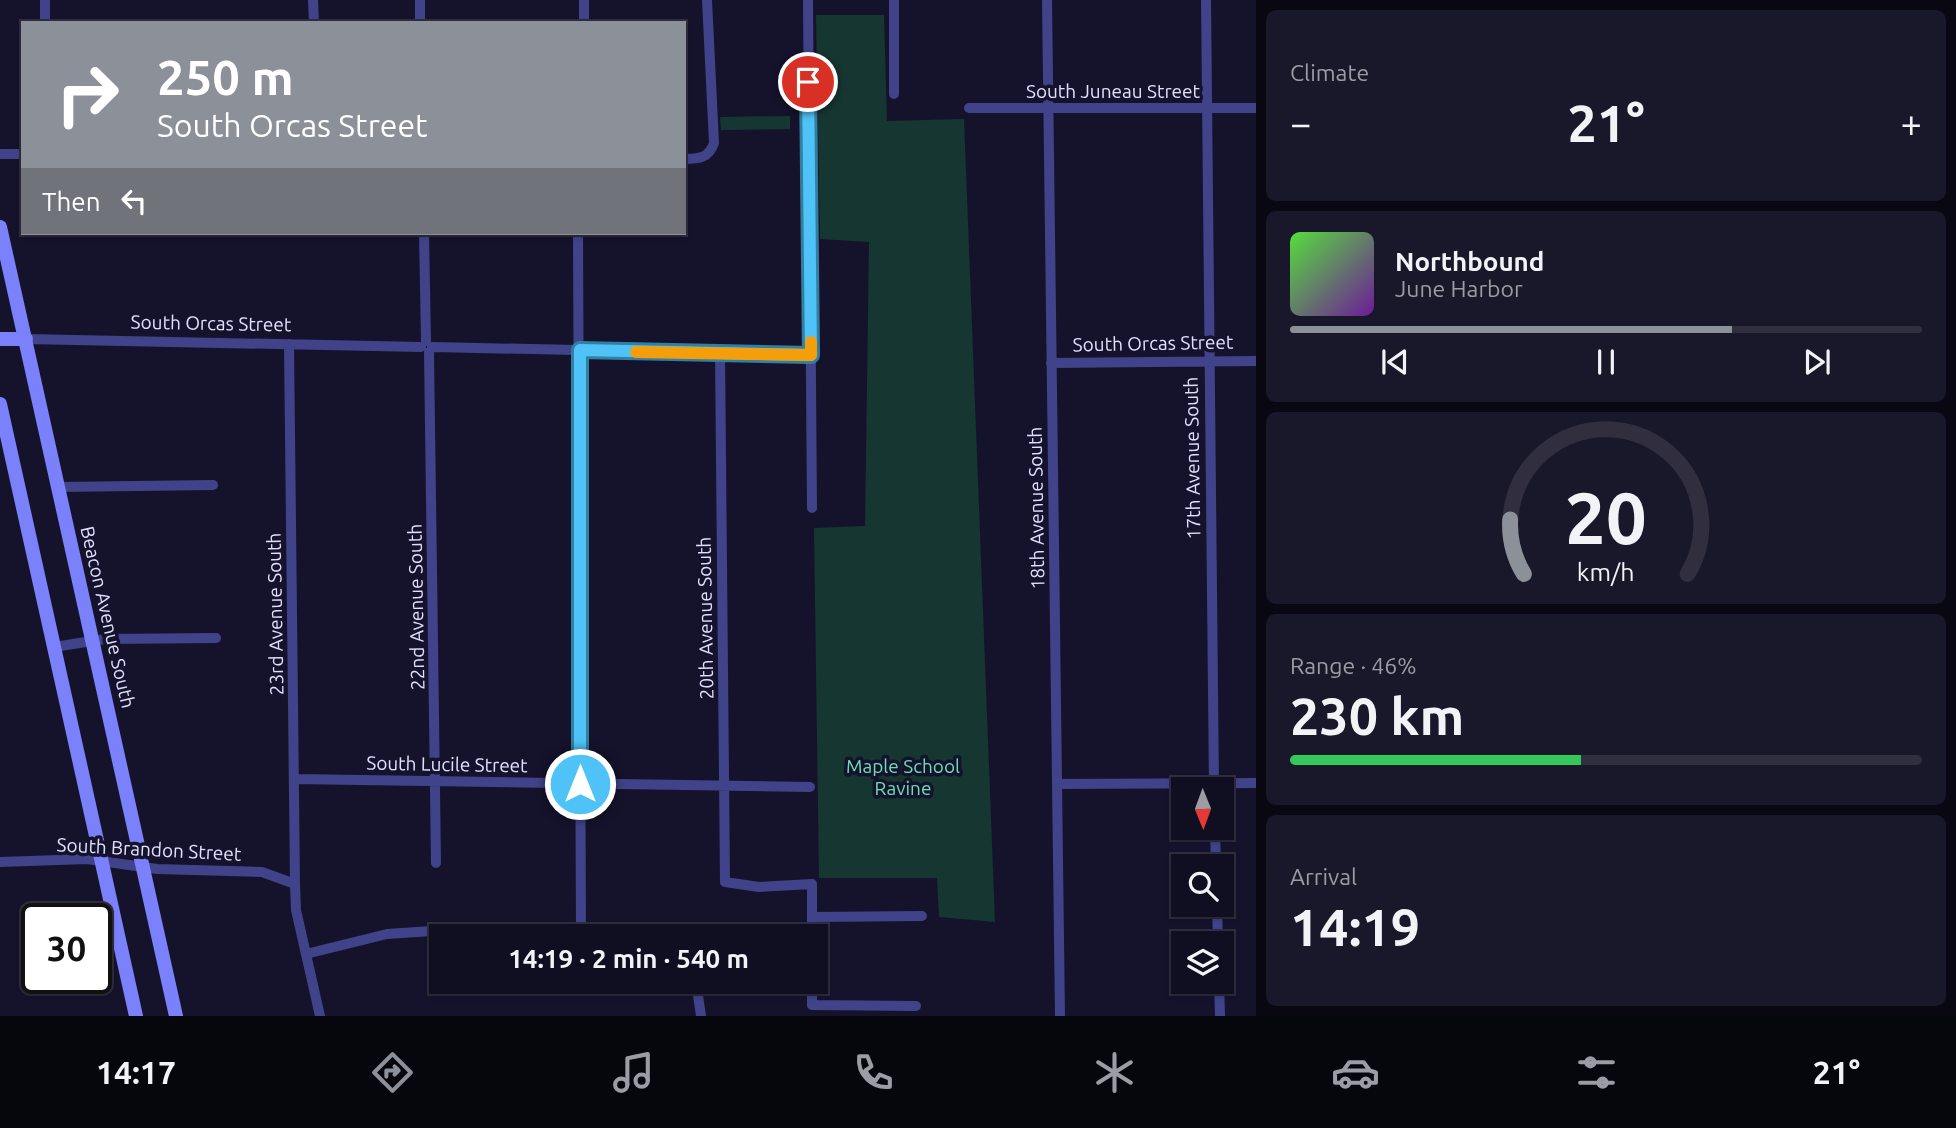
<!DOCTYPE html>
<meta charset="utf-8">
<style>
:root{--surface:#100e21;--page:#19172a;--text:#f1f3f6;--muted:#9c9ca5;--line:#302e3f;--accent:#8c9099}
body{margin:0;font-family:Ubuntu,sans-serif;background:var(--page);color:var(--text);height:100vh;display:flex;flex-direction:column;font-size:26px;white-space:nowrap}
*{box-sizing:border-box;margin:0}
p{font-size:23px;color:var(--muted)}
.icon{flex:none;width:38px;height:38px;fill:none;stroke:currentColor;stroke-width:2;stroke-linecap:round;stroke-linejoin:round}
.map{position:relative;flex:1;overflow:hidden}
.panel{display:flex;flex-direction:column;gap:10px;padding:10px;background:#090812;width:700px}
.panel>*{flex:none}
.banner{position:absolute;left:21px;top:21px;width:665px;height:214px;border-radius:0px;box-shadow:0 2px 5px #0004,0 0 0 2px var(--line);background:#8c9099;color:#fff;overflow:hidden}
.needle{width:46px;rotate:179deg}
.fabs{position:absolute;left:1171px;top:777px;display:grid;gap:14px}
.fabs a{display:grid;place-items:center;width:63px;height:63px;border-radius:0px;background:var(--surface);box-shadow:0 2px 5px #0004,0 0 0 2px var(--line);font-size:35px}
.speed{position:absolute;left:21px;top:903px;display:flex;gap:14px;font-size:35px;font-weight:700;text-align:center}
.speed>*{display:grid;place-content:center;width:91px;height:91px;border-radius:50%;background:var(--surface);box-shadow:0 2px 5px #0004,0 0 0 2px var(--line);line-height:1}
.speed .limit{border:4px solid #111;border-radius:10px;background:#fff;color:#111}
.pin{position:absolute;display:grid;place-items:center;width:60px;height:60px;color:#fff;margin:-30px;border:4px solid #fff;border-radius:50%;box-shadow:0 2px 7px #0007}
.me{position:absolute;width:77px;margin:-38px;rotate:0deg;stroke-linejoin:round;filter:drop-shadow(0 0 5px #0008)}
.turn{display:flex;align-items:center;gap:24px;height:147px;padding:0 21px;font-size:32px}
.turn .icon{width:91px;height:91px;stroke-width:2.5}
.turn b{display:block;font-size:49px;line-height:60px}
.then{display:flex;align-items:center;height:66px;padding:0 21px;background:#0003;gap:14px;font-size:26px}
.big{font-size:52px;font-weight:600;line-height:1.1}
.panel .tile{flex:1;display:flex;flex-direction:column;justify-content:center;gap:10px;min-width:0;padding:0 24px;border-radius:10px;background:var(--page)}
.panel .dial{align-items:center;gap:0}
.dial svg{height:182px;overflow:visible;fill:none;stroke:var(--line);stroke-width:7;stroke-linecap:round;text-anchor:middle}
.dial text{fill:var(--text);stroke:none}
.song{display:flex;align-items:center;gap:21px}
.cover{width:84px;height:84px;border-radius:10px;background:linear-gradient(135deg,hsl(110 70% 55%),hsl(280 70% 35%))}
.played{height:7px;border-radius:4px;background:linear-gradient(90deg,var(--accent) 70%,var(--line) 70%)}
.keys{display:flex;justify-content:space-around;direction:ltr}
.heat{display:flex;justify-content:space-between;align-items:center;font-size:38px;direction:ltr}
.charge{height:10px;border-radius:5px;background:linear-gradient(90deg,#34c759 46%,var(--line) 0)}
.trip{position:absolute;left:429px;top:924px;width:399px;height:70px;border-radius:0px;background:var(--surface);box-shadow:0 2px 5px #0004,0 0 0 2px var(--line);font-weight:600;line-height:70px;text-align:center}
.dock{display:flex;height:112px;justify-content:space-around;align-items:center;background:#06060d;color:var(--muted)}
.dock .icon{width:49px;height:49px}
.dock .current{color:var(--accent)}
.dock b{font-size:32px;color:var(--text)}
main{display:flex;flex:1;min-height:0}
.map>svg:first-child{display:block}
.green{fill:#163632}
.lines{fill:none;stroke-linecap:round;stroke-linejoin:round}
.street{stroke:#404389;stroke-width:10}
.secondary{stroke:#7a81fa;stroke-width:14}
.route-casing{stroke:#337fa1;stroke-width:18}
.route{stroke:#4fc3f7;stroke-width:12}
.slow{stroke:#f59e0b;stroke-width:12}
.labels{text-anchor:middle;stroke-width:7;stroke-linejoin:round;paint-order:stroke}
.street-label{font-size:19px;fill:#e0dffe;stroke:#15132c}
.park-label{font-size:19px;fill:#6bddb8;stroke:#15132c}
</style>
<main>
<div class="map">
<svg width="1256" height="1016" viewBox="0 0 1256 1016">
<rect width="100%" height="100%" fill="#15132c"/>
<path class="green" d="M816,15H884L887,121L964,119L995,922L939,917L937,878H819L814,528L865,526L869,242L820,239Z
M790,116V129L721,130L720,117Z"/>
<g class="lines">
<path class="street" d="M313,0L314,23
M420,0V23
M584,0V23
M808,0L812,508
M894,0V94
M1047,0L1060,1016
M1206,0L1214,789
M45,23V0
M969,108H1256
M0,154H23
M684,159C699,159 709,158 714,143L707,0
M424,233L426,341
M578,233L581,933
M26,339L421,347
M289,344L295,884L296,910L320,1016
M432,347L811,355
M429,352L436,863
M720,353L725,882L759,887L812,884V936
M1051,363L1256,361
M58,487L213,485
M54,647L105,639L216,638
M294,779L810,787
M1058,784L1256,783
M1215,828L1216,866
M0,862L87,859L157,869L262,872L295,884
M1217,905L1218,943
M812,917L922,916
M306,954L387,934L432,931L651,936
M696,982L701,1016
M812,982V1005L916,1006
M1219,982L1220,1016"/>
<path class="secondary" d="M0,227L176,1016
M0,339H26
M0,404L136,1016"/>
</g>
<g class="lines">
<defs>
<path id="route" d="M580,784V350L811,355L808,82"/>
</defs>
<use href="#route" class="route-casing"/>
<use href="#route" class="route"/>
<path class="slow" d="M636,352L811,355V342"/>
</g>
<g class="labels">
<g class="street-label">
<text x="1113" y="98">South Juneau Street</text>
<text transform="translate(211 323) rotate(1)" y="7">South Orcas Street</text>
<text transform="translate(1153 343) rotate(-1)" y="7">South Orcas Street</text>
<text transform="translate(1192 458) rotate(-91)" y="7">17th Avenue South</text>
<text transform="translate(1036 508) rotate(-91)" y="7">18th Avenue South</text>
<text transform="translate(416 607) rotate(-91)" y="7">22nd Avenue South</text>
<text transform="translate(275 614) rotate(-91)" y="7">23rd Avenue South</text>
<text transform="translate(108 617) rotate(77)" y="7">Beacon Avenue South</text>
<text transform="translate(705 618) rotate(-91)" y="7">20th Avenue South</text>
<text transform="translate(447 764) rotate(1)" y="7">South Lucile Street</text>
<text transform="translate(149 849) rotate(3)" y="7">South Brandon Street</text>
</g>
<g class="park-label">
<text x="903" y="773">Maple School<tspan x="903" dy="22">Ravine</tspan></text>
</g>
</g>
</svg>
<div class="fabs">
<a><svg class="needle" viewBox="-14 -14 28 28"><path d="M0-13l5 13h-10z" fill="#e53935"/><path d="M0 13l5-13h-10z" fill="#9c9ca5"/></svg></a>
<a><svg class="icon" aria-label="search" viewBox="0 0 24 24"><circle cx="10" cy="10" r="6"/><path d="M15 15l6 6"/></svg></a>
<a><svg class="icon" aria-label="layers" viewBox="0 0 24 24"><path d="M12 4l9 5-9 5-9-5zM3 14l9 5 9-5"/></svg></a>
</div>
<div class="speed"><div class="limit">30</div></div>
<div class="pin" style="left:808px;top:82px;background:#d93025"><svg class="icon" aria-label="arrive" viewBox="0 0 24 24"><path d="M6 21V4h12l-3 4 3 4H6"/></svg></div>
<svg class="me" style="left:580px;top:784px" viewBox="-20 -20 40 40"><circle r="17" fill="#4fc3f7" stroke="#fff" stroke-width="3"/><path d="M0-11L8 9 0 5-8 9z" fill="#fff"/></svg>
<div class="trip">14:19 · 2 min · 540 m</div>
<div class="banner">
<div class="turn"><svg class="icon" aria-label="right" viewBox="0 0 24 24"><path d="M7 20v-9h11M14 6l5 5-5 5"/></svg><div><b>250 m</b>South Orcas Street</div></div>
<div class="then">Then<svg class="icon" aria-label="left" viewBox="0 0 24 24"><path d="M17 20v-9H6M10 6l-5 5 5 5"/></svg></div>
</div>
</div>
<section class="panel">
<div class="tile"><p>Climate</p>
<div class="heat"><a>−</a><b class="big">21°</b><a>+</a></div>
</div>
<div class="tile">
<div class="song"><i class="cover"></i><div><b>Northbound</b><p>June Harbor</p></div></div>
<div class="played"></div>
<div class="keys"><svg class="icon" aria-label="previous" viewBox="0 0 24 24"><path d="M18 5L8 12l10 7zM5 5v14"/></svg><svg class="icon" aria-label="pause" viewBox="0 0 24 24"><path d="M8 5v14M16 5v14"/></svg><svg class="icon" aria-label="next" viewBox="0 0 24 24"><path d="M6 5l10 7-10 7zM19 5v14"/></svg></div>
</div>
<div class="tile dial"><svg viewBox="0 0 100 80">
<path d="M14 69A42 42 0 1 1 86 69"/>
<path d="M14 69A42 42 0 0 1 8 45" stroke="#8c9099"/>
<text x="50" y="56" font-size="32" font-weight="700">20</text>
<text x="50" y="72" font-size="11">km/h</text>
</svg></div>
<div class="tile"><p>Range · 46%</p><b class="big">230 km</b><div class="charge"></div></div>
<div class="tile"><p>Arrival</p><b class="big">14:19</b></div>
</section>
</main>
<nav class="dock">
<b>14:17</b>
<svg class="icon current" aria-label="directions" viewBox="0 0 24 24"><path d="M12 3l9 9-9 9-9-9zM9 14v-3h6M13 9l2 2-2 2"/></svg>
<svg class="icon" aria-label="music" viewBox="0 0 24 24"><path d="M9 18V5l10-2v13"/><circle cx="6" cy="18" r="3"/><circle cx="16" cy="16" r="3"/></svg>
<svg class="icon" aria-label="phone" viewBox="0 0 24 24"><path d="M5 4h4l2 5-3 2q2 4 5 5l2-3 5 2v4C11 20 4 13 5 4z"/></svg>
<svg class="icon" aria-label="climate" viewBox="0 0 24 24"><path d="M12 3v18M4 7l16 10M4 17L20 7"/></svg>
<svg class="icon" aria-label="car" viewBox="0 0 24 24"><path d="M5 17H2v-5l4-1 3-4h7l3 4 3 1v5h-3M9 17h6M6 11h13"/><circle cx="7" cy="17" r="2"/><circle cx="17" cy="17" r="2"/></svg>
<svg class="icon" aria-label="filters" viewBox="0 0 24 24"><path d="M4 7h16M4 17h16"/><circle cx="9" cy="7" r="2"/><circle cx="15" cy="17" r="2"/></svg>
<b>21°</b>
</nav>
